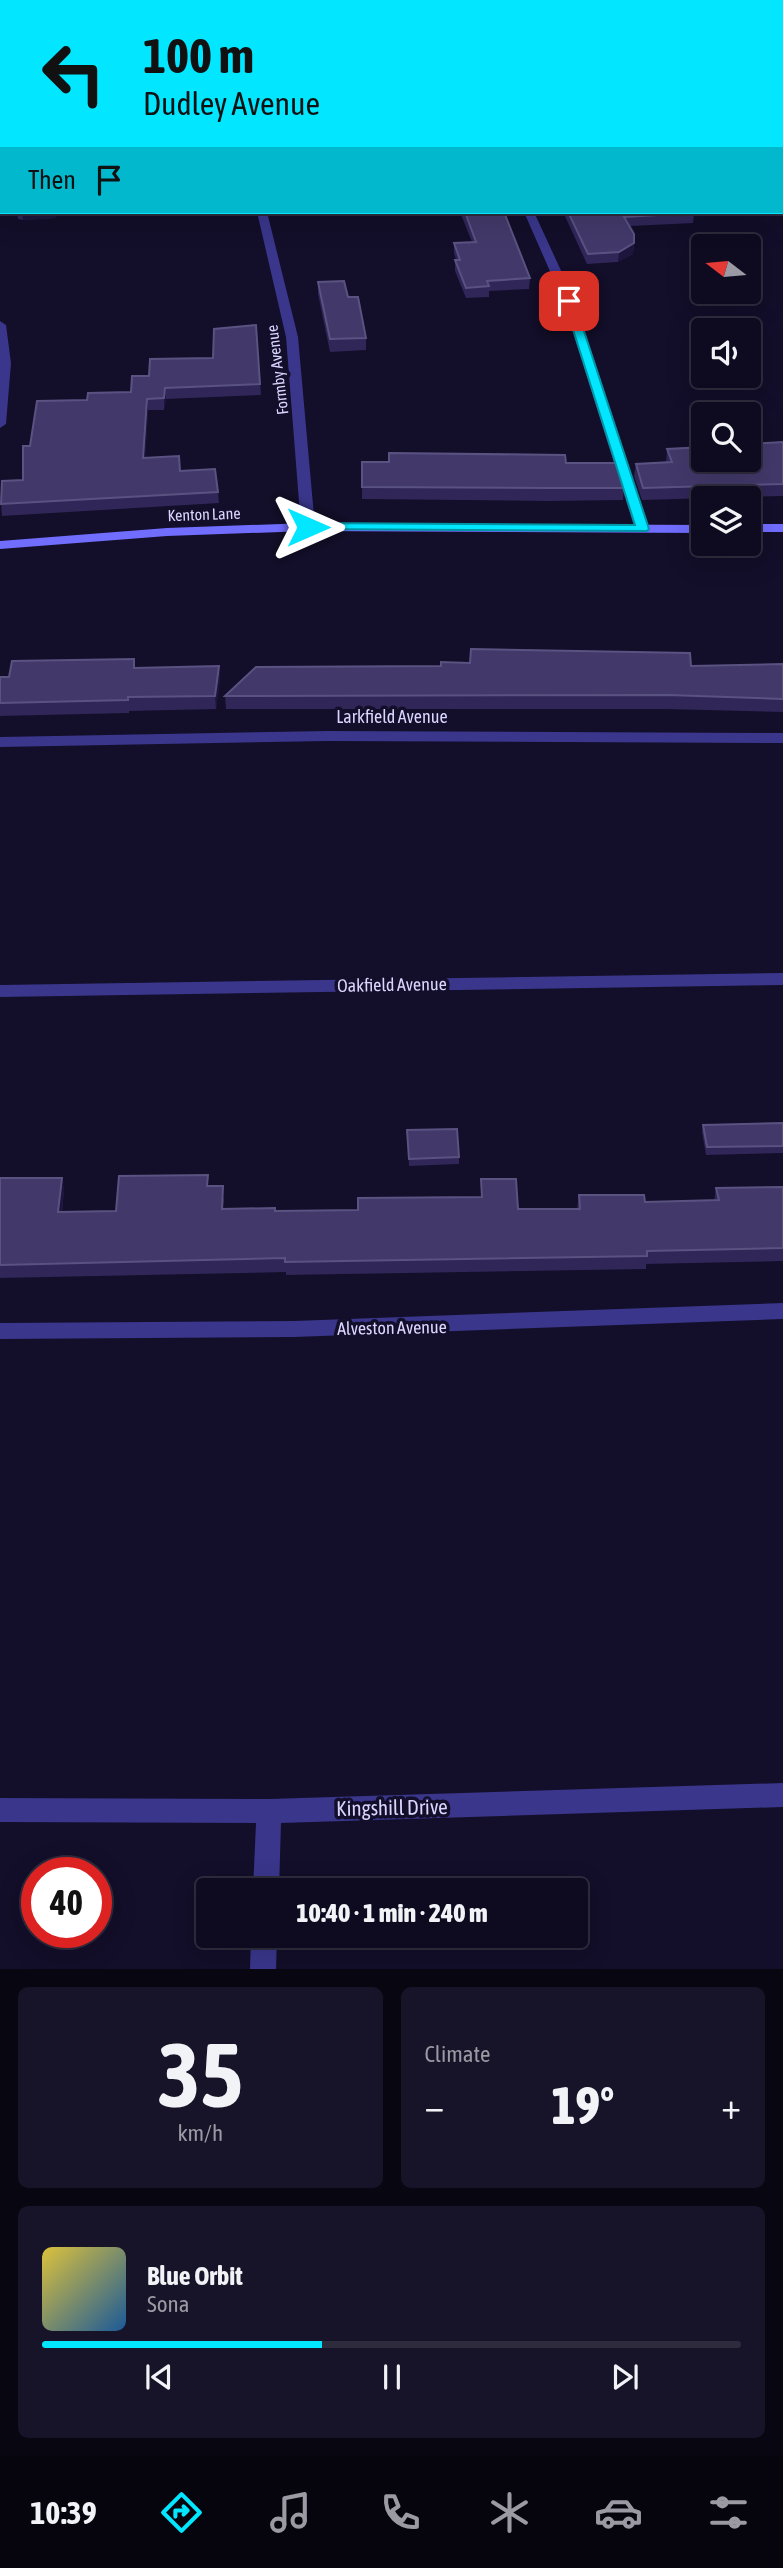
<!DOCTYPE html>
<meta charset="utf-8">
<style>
:root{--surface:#0e0a1f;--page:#171328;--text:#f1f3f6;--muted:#9b9aa4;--line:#2e2b3d;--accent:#02e6ff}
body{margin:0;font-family:"Asap Condensed",sans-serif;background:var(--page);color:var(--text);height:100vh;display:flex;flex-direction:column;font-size:26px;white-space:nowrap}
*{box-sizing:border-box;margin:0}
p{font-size:23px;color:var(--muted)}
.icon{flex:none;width:38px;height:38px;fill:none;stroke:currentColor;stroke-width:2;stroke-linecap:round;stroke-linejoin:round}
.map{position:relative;height:1969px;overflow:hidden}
.side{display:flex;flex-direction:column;gap:18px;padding:18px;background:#080611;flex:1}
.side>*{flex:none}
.guide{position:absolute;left:0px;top:0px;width:784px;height:214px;box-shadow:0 7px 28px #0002,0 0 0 2px var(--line);background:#02e6ff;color:#111;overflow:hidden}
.needle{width:46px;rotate:286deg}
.controls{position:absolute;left:691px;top:234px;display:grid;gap:14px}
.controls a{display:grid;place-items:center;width:70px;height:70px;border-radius:7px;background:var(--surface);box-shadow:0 7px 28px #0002,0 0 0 2px var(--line);font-size:35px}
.speed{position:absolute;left:21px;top:1857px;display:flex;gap:14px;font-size:35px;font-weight:700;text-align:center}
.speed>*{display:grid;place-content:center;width:91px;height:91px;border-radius:50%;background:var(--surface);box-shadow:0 7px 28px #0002,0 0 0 2px var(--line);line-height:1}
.speed .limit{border:10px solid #d22;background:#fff;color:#111}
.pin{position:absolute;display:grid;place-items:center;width:60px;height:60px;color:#fff;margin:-30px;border-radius:14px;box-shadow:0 4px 10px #0006}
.me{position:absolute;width:77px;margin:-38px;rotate:90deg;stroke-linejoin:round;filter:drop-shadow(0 0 5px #0008)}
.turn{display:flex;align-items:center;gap:24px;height:147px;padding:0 28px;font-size:32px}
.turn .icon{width:91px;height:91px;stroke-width:2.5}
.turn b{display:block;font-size:49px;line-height:60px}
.then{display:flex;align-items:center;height:66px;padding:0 28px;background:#0003;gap:14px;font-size:26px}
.big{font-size:52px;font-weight:800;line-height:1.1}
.side .widget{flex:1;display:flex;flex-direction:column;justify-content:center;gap:10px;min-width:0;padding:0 24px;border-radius:10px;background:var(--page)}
.side .dial{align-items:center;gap:0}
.dial b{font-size:91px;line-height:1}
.song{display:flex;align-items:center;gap:21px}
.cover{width:84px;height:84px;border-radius:10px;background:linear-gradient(135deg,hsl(50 70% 55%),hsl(210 70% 35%))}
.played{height:7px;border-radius:4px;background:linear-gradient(90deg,var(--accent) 40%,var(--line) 40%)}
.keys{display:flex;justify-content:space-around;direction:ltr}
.heat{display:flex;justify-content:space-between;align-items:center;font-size:38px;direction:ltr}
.side .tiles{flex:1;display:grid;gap:18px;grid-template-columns:1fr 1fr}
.widget:last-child{grid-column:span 2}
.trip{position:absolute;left:196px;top:1878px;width:392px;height:70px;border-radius:7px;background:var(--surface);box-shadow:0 7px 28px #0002,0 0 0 2px var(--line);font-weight:800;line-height:70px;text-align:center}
.tabs{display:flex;height:112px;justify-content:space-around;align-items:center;background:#06040c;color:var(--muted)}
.tabs .icon{width:49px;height:49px}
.tabs .selected{color:var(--accent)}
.tabs b{font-size:32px;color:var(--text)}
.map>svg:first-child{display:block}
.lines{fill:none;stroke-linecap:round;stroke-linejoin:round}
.street{fill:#39368b;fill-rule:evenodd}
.secondary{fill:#716dff;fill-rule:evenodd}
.wall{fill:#302658}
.shaded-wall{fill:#1d153d}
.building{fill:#42396a;stroke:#5a5281;stroke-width:2}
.route{fill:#02e6ff;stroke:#0196a6;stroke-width:2}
.labels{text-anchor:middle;stroke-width:7;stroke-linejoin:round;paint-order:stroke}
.far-street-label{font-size:16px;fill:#dbd6ff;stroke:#130e29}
.street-label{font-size:18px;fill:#dbd6ff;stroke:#130e29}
.near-street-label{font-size:21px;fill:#dbd6ff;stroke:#130e29}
</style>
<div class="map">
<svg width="783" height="1970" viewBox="0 0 783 1970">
<rect width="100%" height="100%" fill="#130e29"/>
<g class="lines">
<path class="street" d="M271,0H300L270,2Z
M0,21H2V27H0Z
M0,105H2V111H0Z
M257,212H267L298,337L315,527L308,531L301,527L286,337Z
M524,212H534L575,301L649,529L647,532H637L635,529L563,301Z
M0,321L6,325L11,363L6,424L0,428Z
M328,731L783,733V743L328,741L0,747V737Z
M783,973V985L0,997V985Z
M783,1303V1319L294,1337L0,1339V1323L294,1321Z
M783,1783V1807L281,1823L279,1890H253L256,1823L0,1822V1798L269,1799Z
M251,1936H277L276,1970H250Z"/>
<path class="secondary" d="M650,0H658L659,2H650Z
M782,174H783V181H782Z
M308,523L704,525V533L308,531L167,536L0,549V541L167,528Z
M749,524H783V532H749Z"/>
</g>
<path class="wall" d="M17,212H56V218L23,220L18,219Z
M460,212H504L530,278L529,289L489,291V297L466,298L455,271V260H456L454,253V243L472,242Z
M563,212H693L694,213L693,223L630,226L634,243L633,254L618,262L587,264Z
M318,282L348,297L366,338V350L330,352L318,294Z
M256,325L261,395L166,399L164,410H148L145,458L180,471L218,492L219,503L2,516L1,504L23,480L30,446L87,400L131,392L149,376L213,358Z
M783,442V496L642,500L634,476L636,464L666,463L667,449Z
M362,462L566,463L624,488L623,500L549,501L362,499Z
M134,659L135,668L219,666L220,679L216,709L129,711V713L0,716V677H9Z
M783,664V712L666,709H226L225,696L691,666Z
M783,1123V1153L706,1155L702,1132L703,1125Z
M407,1130L459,1157V1164L409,1166Z
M0,1178H62L64,1191L62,1212L116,1211L209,1186L224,1199L223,1209L275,1211L358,1210L481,1197V1179L518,1209H577L579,1195L645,1202L714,1201L716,1188L783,1187V1261L646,1264V1269L286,1275V1272L0,1278Z"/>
<path class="shaded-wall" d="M22,212H56V218L23,220Z
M634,243L633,254L618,262L619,252Z
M165,388L166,399L164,410V398Z
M147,399L148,410L144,470L143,458Z
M219,666L220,679L216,709L215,696Z
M62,1178L64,1191L60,1225L58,1212Z"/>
<path class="building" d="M465,212H504L530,278L487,281L489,286L466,288L455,260H460L454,243L476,242Z
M568,212H693L694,213L624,217L634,234V243L619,252L588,254Z
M344,281L348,297H358L366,338L330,339L318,282Z
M256,325L260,384L165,388L164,398L147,399L143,458L179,456L180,471L215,469L218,492L1,504L2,481L23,480V446H30L37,401L87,400L88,393L131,392L132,376H149L150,359L213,358L214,329Z
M783,442V484L643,488L636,464L672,462L667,449L704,447V460H749V444Z
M389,453L565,455L566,463H617L624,488H550L362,487V462H389Z
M471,649L690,653L691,666L783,664V699L668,695L225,696L256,667L441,666V662L470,663Z
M134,659V668L219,666L215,696L128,697V700L0,703V677H9L12,661Z
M783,1123V1146L707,1147L703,1125Z
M457,1129L459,1157L409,1159L407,1130Z
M208,1175L207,1186H223L222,1209L275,1208V1211L358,1210V1198L482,1197L481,1179H516L518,1209H580L579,1195H644L645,1202L719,1200L716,1188L783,1187V1248L647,1251V1256L285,1262V1258L0,1265V1178H62L58,1212L116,1211L119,1176Z"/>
<path class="route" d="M569,298L574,301L649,529L647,531L304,529V524L308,523L635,525L564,301Z"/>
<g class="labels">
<g class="far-street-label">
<text transform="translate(277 370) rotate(-97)" y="6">Formby Avenue</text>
<text transform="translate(204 514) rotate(-2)" y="6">Kenton Lane</text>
</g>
<g class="street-label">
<text x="392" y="723">Larkfield Avenue</text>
<text transform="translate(392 985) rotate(-1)" y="6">Oakfield Avenue</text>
<text transform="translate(392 1328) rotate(-1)" y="6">Alveston Avenue</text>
</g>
<g class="near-street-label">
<text transform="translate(392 1808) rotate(-1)" y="7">Kingshill Drive</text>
</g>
</g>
</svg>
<div class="controls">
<a><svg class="needle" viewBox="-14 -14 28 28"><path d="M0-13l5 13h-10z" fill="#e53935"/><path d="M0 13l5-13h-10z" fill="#9b9aa4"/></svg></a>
<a><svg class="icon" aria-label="sound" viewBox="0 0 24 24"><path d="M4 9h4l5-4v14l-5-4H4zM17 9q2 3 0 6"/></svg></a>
<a><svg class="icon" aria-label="search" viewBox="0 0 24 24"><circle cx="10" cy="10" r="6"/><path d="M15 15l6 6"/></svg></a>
<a><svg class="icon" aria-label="layers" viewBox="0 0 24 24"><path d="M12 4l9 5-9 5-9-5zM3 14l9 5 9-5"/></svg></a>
</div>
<div class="speed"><div class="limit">40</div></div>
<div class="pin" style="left:569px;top:301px;background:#d93025"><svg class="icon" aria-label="arrive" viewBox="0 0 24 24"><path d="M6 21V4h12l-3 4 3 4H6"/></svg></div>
<svg class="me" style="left:308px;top:527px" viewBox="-20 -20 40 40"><path d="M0-17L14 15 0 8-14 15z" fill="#02e6ff" stroke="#fff" stroke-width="4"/></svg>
<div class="trip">10:40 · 1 min · 240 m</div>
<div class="guide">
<div class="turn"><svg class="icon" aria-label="left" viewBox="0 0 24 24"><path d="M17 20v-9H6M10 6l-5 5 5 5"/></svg><div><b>100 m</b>Dudley Avenue</div></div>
<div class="then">Then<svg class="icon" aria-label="arrive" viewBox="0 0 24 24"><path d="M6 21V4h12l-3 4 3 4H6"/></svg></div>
</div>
</div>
<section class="side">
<div class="tiles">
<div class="widget dial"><b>35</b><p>km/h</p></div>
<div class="widget"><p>Climate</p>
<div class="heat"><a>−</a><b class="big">19°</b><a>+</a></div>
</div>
<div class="widget">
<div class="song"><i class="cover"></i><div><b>Blue Orbit</b><p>Sona</p></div></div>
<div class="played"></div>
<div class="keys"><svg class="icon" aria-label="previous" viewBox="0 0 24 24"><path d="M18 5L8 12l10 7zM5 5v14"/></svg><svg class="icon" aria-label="pause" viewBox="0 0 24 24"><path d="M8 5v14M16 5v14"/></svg><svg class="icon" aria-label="next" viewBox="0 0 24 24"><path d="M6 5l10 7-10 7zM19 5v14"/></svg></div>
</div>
</div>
</section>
<nav class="tabs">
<b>10:39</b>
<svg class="icon selected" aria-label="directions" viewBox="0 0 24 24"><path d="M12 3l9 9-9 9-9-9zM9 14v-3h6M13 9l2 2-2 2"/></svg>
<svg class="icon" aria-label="music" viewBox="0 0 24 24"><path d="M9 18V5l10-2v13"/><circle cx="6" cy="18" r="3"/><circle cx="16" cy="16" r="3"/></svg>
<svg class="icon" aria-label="phone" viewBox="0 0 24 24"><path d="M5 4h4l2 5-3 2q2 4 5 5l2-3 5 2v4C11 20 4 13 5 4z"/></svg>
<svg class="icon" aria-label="climate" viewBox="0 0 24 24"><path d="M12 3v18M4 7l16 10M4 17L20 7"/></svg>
<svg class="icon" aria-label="car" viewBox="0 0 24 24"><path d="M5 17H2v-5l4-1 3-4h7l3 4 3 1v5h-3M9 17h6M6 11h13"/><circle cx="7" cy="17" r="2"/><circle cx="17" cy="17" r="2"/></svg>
<svg class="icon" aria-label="filters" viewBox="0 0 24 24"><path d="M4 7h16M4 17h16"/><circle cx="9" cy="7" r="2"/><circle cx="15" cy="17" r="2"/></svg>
</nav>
